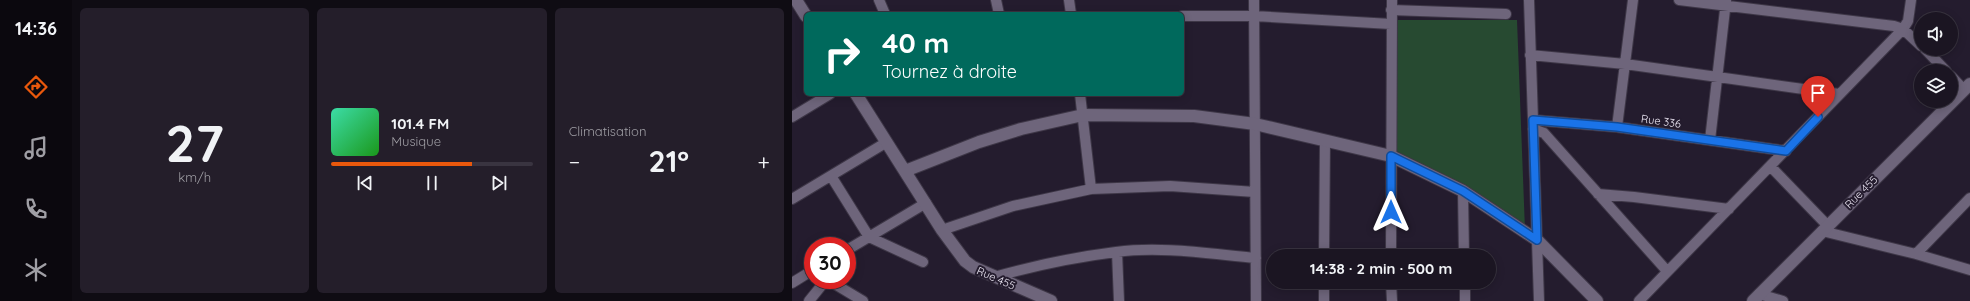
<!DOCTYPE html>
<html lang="fr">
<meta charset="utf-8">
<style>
:root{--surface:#1b1522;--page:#241e2a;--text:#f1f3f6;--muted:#a09fa5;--line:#393440;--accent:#ea580c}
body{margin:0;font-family:Quicksand,sans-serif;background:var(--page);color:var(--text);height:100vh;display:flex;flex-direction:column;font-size:15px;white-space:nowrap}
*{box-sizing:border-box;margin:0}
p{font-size:13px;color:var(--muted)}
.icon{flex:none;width:22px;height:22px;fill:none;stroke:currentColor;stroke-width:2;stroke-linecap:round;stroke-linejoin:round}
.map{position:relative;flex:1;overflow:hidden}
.side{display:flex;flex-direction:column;gap:8px;padding:8px;background:#0f0c13;width:720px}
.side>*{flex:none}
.banner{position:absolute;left:12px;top:12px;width:380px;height:84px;border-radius:6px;box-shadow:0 2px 10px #0003,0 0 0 1px var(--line);background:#00695c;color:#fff;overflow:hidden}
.controls{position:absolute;left:1122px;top:12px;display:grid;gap:8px}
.controls a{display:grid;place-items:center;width:44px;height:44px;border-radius:50%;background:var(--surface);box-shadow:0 2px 10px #0003,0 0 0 1px var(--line);font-size:20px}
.speed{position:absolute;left:12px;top:237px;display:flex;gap:8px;font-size:20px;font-weight:700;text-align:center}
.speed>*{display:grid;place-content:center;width:52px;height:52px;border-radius:50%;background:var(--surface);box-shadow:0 2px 10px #0003,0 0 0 1px var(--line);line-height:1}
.speed .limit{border:6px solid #d22;background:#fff;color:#111}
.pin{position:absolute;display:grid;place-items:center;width:34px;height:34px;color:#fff;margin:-41px -17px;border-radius:50% 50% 50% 0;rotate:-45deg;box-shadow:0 0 4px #0007}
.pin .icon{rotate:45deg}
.me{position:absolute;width:44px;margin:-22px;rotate:0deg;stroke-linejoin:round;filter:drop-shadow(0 0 3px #0008)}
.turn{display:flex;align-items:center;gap:14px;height:84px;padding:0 12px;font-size:18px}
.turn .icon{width:52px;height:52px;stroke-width:2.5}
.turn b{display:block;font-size:28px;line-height:34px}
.big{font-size:30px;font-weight:700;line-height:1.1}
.side .card{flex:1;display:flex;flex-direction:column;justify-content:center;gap:6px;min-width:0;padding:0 14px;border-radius:6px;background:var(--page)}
.side .dial{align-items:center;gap:0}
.dial b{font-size:52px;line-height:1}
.song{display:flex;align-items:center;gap:12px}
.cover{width:48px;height:48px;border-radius:6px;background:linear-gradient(135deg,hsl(160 70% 55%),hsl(120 70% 35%))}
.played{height:4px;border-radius:2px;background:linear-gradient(90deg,var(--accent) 70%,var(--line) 70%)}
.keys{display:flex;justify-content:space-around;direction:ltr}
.heat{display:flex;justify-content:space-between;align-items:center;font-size:22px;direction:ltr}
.side .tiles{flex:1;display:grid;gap:8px;grid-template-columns:repeat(3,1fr)}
.trip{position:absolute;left:474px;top:249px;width:230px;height:40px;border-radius:20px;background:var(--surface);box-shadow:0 2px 10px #0003,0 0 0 1px var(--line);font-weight:700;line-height:40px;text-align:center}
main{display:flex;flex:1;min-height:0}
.dock{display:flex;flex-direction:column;width:72px;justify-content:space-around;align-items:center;background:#0b080e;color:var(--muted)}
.dock .icon{width:28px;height:28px}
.dock .current{color:var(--accent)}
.dock b{font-size:18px;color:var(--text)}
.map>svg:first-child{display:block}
.grass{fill:#274a31}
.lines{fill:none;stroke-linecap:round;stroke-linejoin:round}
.street-casing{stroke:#3e3747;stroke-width:12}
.secondary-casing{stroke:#3e3747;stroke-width:14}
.street{stroke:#6e657b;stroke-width:10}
.secondary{stroke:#6e657b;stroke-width:12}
.route-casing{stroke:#114b97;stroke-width:10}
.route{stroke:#1a73e8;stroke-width:7}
.labels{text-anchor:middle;stroke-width:4;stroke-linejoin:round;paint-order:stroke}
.street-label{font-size:11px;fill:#ebe6f3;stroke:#241c2e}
</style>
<main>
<nav class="dock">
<b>14:36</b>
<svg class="icon current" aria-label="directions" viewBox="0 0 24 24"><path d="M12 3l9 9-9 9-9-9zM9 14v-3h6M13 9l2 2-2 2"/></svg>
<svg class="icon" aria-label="music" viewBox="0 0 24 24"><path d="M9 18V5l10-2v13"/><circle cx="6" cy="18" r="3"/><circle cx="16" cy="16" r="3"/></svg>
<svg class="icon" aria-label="phone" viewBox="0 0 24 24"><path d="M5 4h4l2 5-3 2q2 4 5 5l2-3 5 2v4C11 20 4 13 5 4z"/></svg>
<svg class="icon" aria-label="climate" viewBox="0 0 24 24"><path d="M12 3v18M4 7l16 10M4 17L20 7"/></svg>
</nav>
<section class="side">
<div class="tiles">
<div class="card dial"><b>27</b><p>km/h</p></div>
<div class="card">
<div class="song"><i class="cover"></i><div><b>101.4 FM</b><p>Musique</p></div></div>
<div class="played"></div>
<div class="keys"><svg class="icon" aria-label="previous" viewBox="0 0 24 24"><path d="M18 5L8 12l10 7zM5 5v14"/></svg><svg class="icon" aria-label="pause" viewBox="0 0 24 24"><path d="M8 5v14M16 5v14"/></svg><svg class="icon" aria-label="next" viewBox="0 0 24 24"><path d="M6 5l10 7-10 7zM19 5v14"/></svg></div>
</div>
<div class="card"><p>Climatisation</p>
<div class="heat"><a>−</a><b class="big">21°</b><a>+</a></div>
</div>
</div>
</section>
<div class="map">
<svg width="1178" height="301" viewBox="0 0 1178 301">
<rect width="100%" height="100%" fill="#241c2e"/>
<path class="grass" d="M605,20H725L733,230L605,154Z"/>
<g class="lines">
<defs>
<path id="street" d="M87,0L93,14
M204,0L207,14
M277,0L279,14
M462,0L464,301
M737,0L747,301
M887,0L1102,26L1111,29L1129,46
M599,10L714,14
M390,16H462L599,24
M1133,49L1154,71
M738,55L833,64L1047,94
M1159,76L1172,90
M288,94L299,189
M0,117L38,94
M741,120L825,127L994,151
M825,127L841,0
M741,129L752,133L875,271
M918,140L934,1
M979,167L1035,225
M39,176L77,237L131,262
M671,191L672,256
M806,194L842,197L937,209
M0,199L95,142
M150,230L221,206L299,189L378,186L463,192
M1030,231L1124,254L1178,270
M55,250L134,203
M325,252L327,301
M1124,254L1178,198
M532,256L533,141
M599,256L600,0
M202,277C241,266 283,257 324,252C370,246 418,254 464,258
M36,280L71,301
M599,282L600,301
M673,282V301
M0,283L21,270
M967,294L991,301
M17,301L34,280
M532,301V282
M847,301L1111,29L1116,21L1119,0"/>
<path id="secondary" d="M4,0L14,16
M64,94L150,230L173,261L181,267L259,301
M113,171L187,142L229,129L291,115L402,116L463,124L599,156L671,191L745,240L805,301
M961,301L1178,84"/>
</defs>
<use href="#street" class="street-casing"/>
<use href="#secondary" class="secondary-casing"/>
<use href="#street" class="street"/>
<use href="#secondary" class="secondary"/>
</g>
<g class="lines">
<defs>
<path id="route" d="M599,212V156L671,191L745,240L741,120L825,127L994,151L1026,117"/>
</defs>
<use href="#route" class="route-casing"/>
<use href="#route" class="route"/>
</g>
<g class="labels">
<g class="street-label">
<text transform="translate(869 121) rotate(8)" y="4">Rue 336</text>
<text transform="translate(1069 192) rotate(-45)" y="4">Rue 455</text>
<text transform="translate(204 278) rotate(24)" y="4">Rue 455</text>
</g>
</g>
</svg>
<div class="controls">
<a><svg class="icon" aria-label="sound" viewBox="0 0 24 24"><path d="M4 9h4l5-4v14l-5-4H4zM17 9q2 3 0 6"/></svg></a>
<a><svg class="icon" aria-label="layers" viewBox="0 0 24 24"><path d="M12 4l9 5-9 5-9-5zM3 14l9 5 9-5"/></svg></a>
</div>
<div class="speed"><div class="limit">30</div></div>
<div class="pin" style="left:1026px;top:117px;background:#d93025"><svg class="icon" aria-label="arrive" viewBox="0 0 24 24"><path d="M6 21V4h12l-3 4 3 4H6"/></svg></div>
<svg class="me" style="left:599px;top:212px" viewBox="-20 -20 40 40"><path d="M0-17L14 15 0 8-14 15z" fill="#1a73e8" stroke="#fff" stroke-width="4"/></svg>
<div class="trip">14:38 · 2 min · 500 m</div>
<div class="banner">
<div class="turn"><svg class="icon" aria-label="right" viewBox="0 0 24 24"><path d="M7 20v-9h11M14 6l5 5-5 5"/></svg><div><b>40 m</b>Tournez à droite</div></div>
</div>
</div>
</main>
